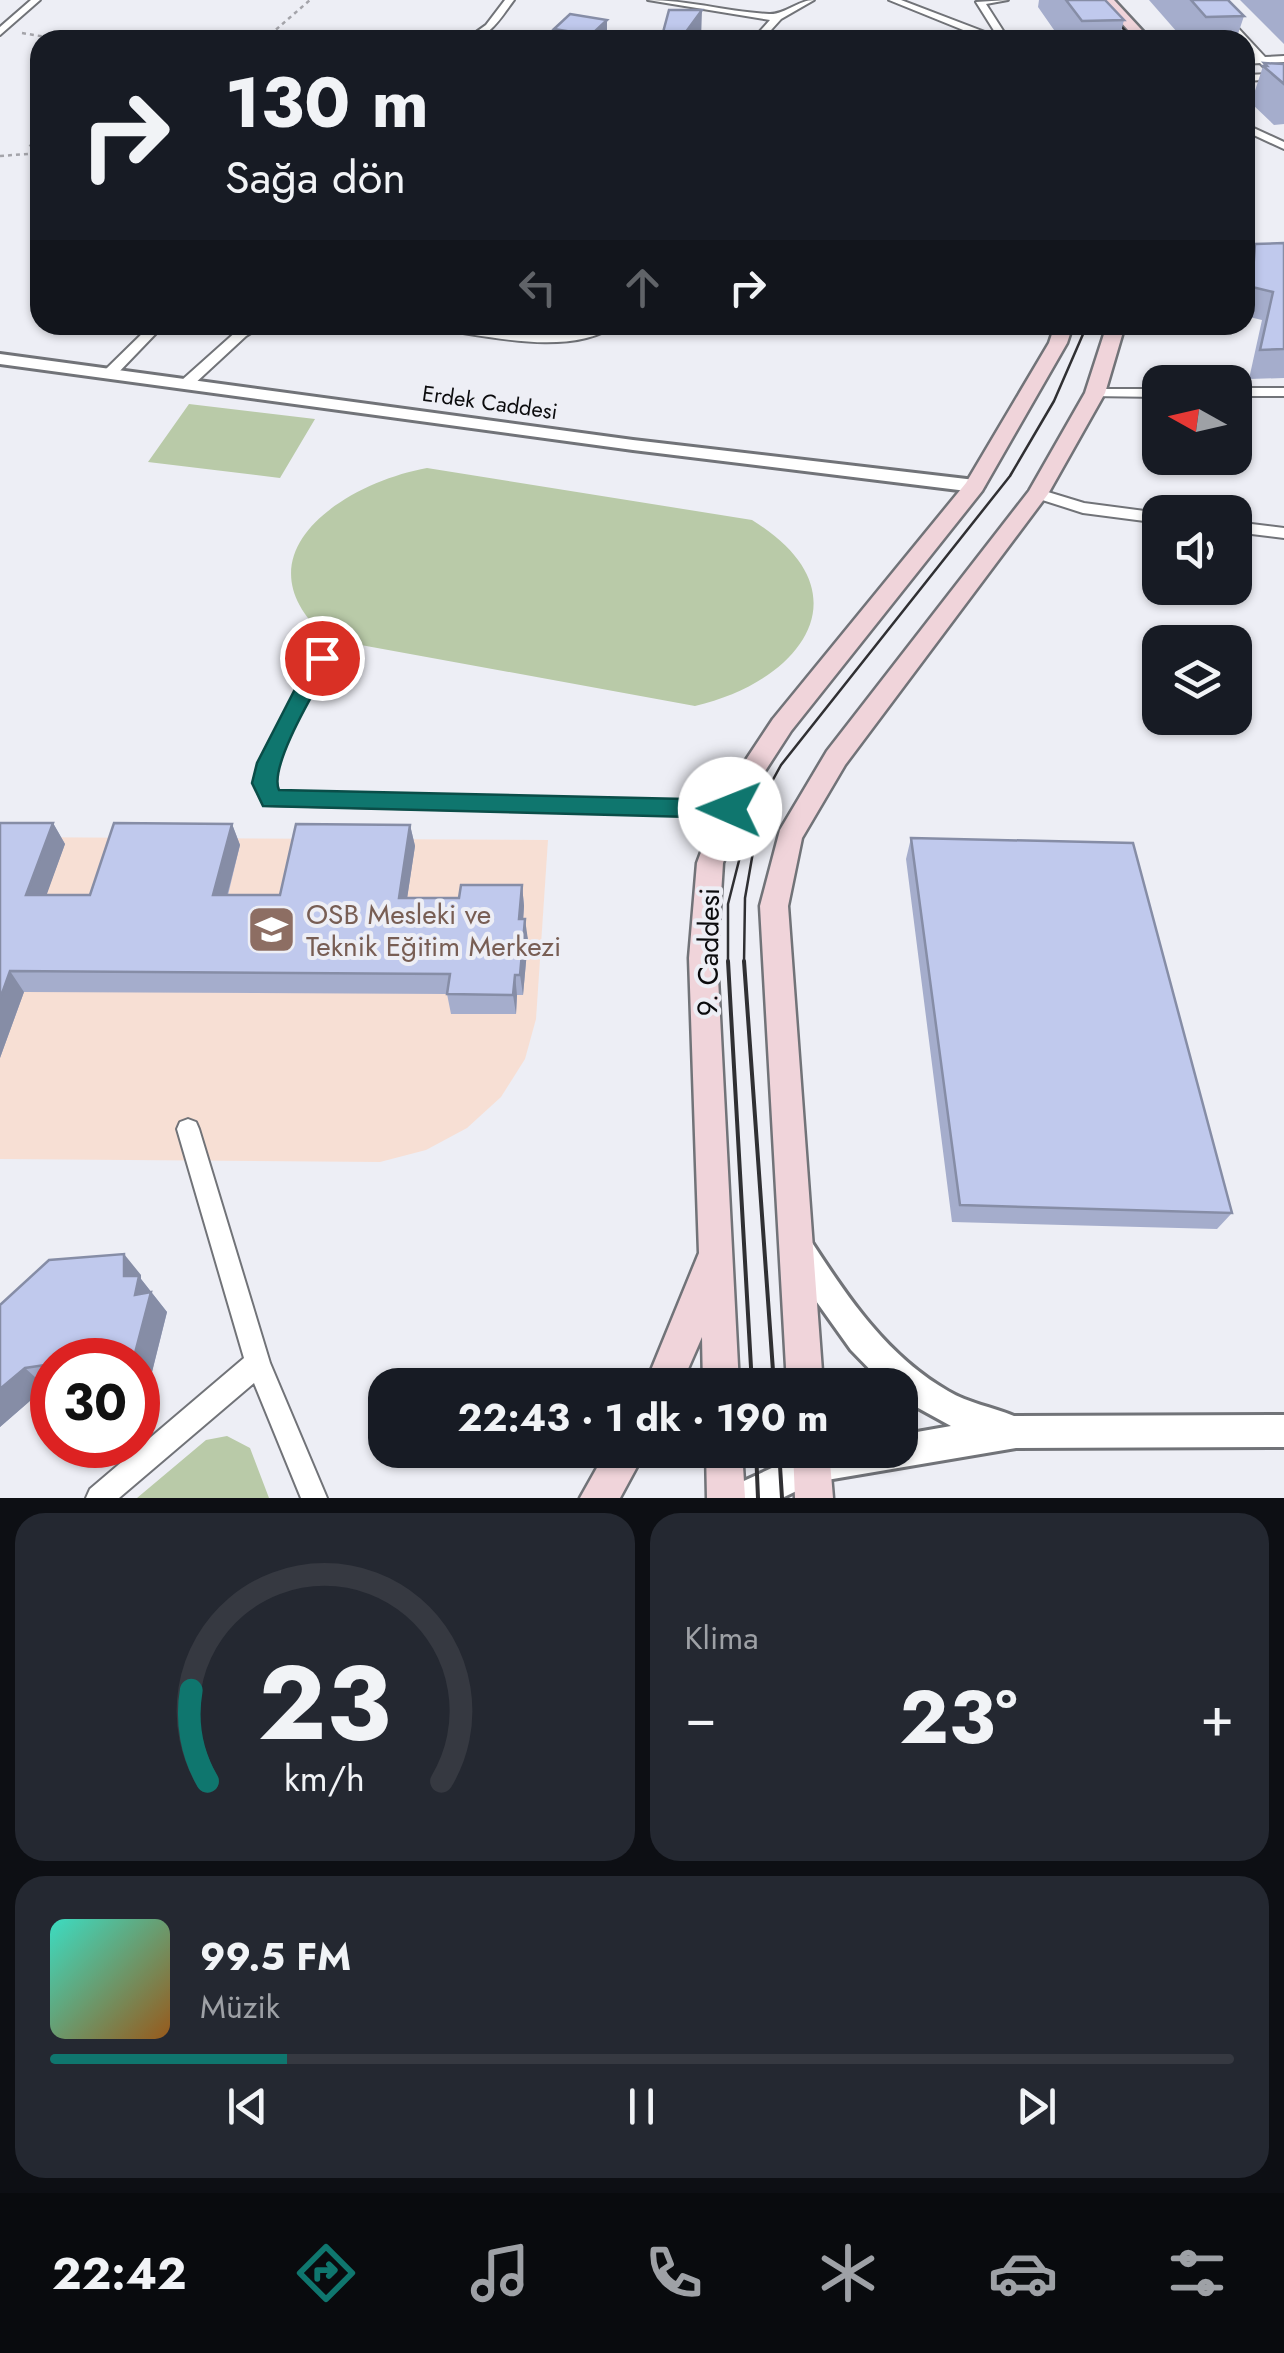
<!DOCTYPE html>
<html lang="tr">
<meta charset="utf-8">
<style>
:root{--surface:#171b24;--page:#242831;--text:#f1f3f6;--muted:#9ea1a6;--line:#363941;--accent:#0f766e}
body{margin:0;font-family:Jost,sans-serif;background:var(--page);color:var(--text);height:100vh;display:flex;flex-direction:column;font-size:38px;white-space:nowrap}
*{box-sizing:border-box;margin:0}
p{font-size:32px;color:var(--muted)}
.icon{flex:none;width:55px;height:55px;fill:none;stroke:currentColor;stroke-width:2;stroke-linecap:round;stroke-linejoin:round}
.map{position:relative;height:1498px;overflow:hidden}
.panel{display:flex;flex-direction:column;gap:15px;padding:15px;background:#0d0f14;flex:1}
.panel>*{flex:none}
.top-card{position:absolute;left:30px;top:30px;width:1225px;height:305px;border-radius:30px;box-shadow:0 2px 8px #0004;background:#171b24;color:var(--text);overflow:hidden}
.needle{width:65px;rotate:278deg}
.fabs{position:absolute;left:1142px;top:365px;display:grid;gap:20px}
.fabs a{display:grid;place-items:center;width:110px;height:110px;border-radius:20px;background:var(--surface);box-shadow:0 2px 8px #0004;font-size:50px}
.speed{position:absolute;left:30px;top:1338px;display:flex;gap:20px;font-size:50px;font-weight:700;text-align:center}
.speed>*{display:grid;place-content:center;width:130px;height:130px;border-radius:50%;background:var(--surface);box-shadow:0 2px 8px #0004;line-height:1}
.speed .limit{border:15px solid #d22;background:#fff;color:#111}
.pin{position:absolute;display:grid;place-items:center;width:85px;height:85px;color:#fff;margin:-42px;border:5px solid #fff;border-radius:50%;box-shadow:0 2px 10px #0007}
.me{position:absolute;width:110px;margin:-55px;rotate:271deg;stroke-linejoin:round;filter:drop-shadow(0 0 8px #0008)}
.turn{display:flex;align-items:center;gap:35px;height:210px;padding:0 30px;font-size:45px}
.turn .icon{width:130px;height:130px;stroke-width:2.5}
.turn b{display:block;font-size:70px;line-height:85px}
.lanes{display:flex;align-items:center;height:95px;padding:0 30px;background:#0003;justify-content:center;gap:50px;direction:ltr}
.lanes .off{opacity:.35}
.big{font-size:75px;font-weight:700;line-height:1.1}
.panel .tile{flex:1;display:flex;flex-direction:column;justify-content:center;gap:15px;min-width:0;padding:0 35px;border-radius:30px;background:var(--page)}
.panel .dial{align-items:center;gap:0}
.dial svg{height:260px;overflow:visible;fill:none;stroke:var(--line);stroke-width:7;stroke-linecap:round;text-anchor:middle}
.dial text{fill:var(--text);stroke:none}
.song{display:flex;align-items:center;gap:30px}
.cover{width:120px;height:120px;border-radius:15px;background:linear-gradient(135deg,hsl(170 70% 55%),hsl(30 70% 35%))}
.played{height:10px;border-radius:5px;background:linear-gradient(90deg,var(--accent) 20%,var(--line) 20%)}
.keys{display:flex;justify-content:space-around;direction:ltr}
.heat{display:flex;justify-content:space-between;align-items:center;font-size:55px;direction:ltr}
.panel .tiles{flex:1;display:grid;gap:15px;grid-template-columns:1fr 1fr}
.tile:last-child{grid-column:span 2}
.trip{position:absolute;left:368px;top:1368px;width:550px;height:100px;border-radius:30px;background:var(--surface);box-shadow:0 2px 8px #0004;font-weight:700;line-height:100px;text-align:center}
.dock{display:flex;height:160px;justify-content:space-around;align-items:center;background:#090b0e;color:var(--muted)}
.dock .icon{width:70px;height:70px}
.dock .current{color:var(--accent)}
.dock b{font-size:45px;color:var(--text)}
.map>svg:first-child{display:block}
.education{fill:#f7dfd4}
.green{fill:#b9caa8}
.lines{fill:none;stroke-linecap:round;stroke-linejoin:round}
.minor-casing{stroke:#717378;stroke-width:4}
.tertiary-casing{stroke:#717378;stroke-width:6}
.secondary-casing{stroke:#717378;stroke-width:5}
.path{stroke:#a4a4aa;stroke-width:2.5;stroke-dasharray:4 4;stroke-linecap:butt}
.minor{fill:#fff;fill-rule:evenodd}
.tertiary{fill:#fff;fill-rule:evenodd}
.secondary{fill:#f0d4da;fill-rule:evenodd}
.tram-far1{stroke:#303033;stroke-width:2.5}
.tram{stroke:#303033;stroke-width:4}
.wall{fill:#a5adcc}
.shaded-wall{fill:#868da6}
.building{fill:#c0c9ed;stroke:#868da6;stroke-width:2.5}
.route{fill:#0f766e;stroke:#0a4d48;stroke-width:2.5}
.labels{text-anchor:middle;stroke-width:8;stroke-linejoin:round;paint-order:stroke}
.far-street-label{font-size:22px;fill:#0b0b0d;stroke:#edeef5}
.education-label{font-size:28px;fill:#785e54;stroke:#edeef5;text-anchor:start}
.street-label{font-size:28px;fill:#0b0b0d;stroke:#edeef5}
</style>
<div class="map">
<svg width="1284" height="1498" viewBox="0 0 1284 1498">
<rect width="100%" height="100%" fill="#edeef5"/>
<path class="education" d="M0,837L548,840L536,1019L525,1059L501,1097L467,1128L426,1150L380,1162L0,1159Z"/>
<path class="green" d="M189,404L315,419L280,478L148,462Z
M427,468L752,520C869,592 802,681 695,706L328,639C232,555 344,483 427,468Z
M227,1436L250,1448L269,1498H137L206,1440Z"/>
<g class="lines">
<defs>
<path id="minor" d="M31,0H40L0,35V27Z
M505,0H514C501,17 489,40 465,40L486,25Z
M648,0C689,0 728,12 769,14C785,15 798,0 814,0L781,19L762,40H752L770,20Z
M889,0H901L998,37L976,2L1008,0L986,4L1009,40H988Z
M1203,0H1212L1265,57L1284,56V62L1270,63L1282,75V79L1245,81V75L1271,74L1260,63L1245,64V58H1254L1245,48V40H1238Z
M1245,124L1284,142V149L1245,131Z
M151,325H164L115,376H105V370Z
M248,325H264L246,336L192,386H182V380L238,330Z
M431,325C469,325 506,333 544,334C569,334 592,325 616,325C570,357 489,336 437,329Z
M1235,388H1284V396H1235Z
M1095,389H1160V397L1090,396L1088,393Z
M1038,489L1084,503L1160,513V523L1083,513L1033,497L1031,494Z
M1235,522L1284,528V538L1235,532Z
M322,652L330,658C315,687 265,764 277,793L729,802L735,804L738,809L735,814L729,816L265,805L255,783L259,763L314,658Z
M188,1119L196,1122L199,1129L270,1363L327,1498H301L254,1383L119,1498H86L90,1489L244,1358L177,1129L180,1122Z"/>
<path id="tertiary" d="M0,354L633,440L975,480L984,486L975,492L633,450L0,364Z
M800,1237L811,1241C848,1298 887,1356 948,1391C968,1403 992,1407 1014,1416L1284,1415V1447L1016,1448L815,1482L782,1498H728L733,1486L811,1450H900V1435L951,1426L900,1398V1385H885L851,1350L789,1263L785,1252L789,1241Z"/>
<path id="secondary" d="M1101,0H1114L1151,40H1137Z
M1055,325H1073L1067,343L982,491L791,731L747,799L723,863L717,958L739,1385H703L702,1337L681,1385H645L699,1253L689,958L697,863L722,796L773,719L966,483L1049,343Z
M1107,325H1125L1105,393L1048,494L845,765L802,838L788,906L823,1385H787L760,906L780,830L827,751L1029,491L1085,393Z
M607,1450H646L620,1498H580Z
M706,1450H742L745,1498H707Z
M793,1450H829L833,1498H795Z"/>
</defs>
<use href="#minor" class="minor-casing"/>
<use href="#tertiary" class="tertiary-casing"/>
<use href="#secondary" class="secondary-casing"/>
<path class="path" d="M22,33L64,40
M264,40L310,0
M38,153L29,144L40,129
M0,156L40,153"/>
<use href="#minor" class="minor"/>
<use href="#tertiary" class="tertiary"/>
<use href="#secondary" class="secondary"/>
<path class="tram-far1" d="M1096,0L1134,40
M728,963V904L748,825L781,765L1010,476L1054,401L1087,325
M744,963L745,898L753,852"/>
<path class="tram" d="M728,961L752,1385
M744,961L774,1385
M756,1450L758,1498
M779,1450L782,1498"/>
</g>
<path class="wall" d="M1039,0H1105L1124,20L1119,40H1061L1038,7Z
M1149,0H1228L1244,16L1236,40H1184Z
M1240,0H1284V44Z
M607,20V40H554V29Z
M1264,63L1284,64V124L1274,125L1251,103Z
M1284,243V378L1249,379L1262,320L1245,316V271L1255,244Z
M0,823H53L65,844L46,895H90L232,824L240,845L228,895H280L410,825L415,846L407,898H459L522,885L524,906L523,919L528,940L523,995H517L516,1014H451L447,994L24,992L0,1058Z
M911,838L1232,1213L1217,1229L952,1222L906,859Z
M141,1275V1279L167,1312L152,1372L138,1374V1360H52V1386L46,1387L0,1427V1305Z"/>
<path class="shaded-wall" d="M702,10L701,40H680Z
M607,20V40H591V35Z
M53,823L65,844L39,916L26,895Z
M232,824L240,845L222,915L213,895Z
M410,825L415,846L404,919L399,898Z
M522,885L524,906L522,940L519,919Z
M525,919L528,940L523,995L520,975Z
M10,971L24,992L0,1058V999Z
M515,975L517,995L516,1014L513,995Z
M124,1254L141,1275V1279L167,1312L152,1372L135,1353V1295L124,1276Z
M25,1368L46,1387L0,1427V1389Z"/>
<path class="building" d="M1066,0H1105L1124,20L1082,21Z
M1191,0H1228L1244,16L1206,17Z
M669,10H702L680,40H639L645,33L662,36Z
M570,14L607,20L591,35L554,29Z
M1264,63L1284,64V84L1263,66H1267Z
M1284,243V349L1260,350L1273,292L1252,287L1255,244Z
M0,823H53L26,895H90L114,823L232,824L213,895H280L296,824L410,825L399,898H459L461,885H522L519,919H525L520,975H515L513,995L447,994L450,974L10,971L0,999Z
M911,838L1133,843L1232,1213L960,1205Z
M124,1254V1276H139L135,1295L151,1292L135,1353L86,1360H52V1364L25,1368L0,1389V1305L49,1260Z"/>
<path class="route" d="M322,651L333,658C319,684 268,766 279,790L730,800L738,802L741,809L738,816L730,818L263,806L252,783L257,763L311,658Z"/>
<defs>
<symbol id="school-square" viewBox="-11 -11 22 22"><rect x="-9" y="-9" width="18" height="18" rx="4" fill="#8d6e63" stroke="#edeef5"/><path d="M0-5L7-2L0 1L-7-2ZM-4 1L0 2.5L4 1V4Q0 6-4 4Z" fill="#fff"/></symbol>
</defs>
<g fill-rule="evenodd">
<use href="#school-square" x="244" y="902" width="55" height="55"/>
</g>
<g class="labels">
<g class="far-street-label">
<text transform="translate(490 402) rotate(8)" y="8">Erdek Caddesi</text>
</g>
<g class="education-label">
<text x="306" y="924">OSB Mesleki ve<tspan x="306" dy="32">Teknik Eğitim Merkezi</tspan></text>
</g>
<g class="street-label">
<text transform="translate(708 952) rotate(-89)" y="10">9. Caddesi</text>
</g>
</g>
</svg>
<div class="fabs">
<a><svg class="needle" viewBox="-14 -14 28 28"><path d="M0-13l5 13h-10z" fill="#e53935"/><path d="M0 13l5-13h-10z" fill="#9ea1a6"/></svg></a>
<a><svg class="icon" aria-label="sound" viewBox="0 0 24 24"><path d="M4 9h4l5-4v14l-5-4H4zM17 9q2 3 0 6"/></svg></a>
<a><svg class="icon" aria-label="layers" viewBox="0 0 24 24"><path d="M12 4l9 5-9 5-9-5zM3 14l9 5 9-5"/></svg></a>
</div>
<div class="speed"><div class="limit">30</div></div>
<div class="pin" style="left:322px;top:658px;background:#d93025"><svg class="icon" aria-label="arrive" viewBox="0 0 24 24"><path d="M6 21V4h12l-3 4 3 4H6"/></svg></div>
<svg class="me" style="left:730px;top:809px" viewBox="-20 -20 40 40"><circle r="19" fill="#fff"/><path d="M0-13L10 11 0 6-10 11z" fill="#0f766e"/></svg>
<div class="trip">22:43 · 1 dk · 190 m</div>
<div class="top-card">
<div class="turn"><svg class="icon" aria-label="right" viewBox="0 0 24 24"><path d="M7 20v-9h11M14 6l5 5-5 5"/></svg><div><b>130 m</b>Sağa dön</div></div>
<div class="lanes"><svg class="icon off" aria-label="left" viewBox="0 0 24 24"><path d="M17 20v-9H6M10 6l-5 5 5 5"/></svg><svg class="icon off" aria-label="ahead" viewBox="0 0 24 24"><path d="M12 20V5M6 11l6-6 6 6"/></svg><svg class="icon" aria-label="right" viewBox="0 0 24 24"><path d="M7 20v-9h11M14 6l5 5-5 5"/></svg></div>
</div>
</div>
<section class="panel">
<div class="tiles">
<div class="tile dial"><svg viewBox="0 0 100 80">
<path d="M14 69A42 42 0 1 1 86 69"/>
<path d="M14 69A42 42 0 0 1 9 41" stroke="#0f766e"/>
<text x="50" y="56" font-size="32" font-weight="700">23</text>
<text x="50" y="72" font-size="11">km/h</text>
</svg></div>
<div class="tile"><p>Klima</p>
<div class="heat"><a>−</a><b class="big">23°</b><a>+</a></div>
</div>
<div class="tile">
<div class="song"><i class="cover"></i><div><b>99.5 FM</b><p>Müzik</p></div></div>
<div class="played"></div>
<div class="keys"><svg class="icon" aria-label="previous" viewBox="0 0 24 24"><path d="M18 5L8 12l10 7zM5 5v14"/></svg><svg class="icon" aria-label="pause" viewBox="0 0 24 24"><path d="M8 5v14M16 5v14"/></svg><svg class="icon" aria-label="next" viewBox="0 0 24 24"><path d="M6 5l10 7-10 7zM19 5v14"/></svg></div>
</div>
</div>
</section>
<nav class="dock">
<b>22:42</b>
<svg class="icon current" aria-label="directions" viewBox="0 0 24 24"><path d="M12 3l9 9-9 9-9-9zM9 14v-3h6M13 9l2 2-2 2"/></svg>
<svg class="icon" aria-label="music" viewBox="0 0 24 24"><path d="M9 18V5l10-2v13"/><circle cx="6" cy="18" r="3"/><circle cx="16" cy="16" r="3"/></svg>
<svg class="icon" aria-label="phone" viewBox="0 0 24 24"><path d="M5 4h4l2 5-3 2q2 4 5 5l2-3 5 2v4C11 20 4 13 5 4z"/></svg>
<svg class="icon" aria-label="climate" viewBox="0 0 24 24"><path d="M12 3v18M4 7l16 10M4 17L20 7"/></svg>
<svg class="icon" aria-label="car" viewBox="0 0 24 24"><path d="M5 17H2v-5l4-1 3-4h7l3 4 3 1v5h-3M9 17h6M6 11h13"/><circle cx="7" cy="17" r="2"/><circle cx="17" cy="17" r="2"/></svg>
<svg class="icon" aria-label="filters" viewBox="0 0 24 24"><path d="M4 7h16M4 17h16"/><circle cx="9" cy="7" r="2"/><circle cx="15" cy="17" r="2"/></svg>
</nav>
